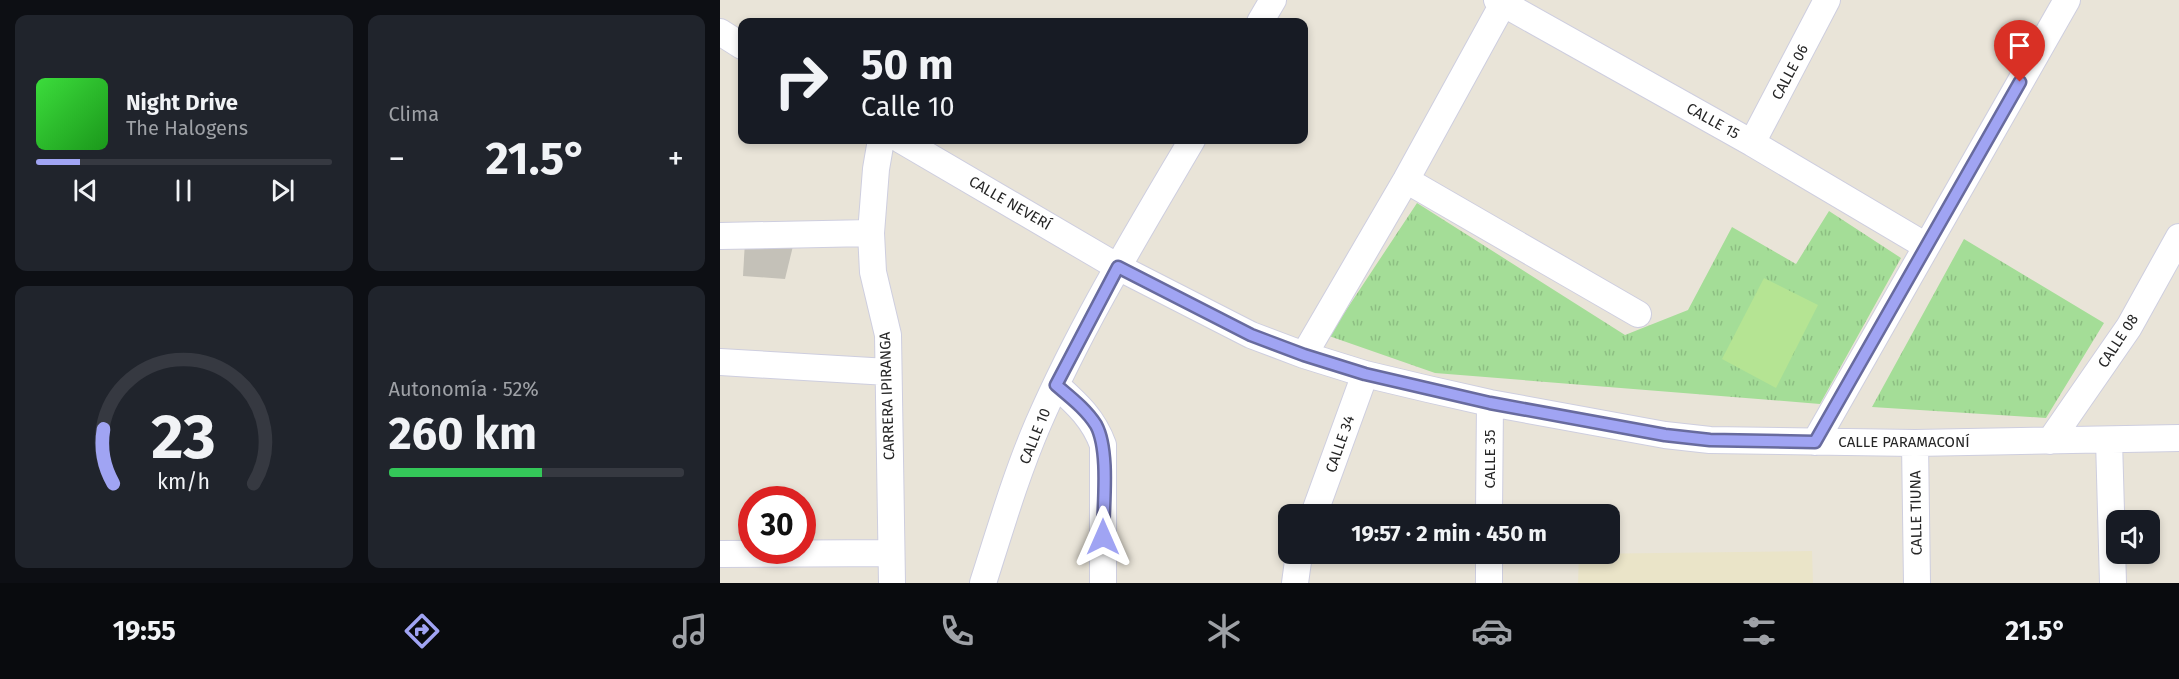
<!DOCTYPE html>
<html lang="es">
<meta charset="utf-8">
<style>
:root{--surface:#171b24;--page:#20242c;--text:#f1f3f6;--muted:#9ea1a6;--line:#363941;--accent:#a0a4f3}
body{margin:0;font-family:"Fira Sans",sans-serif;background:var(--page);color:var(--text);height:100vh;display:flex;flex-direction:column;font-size:22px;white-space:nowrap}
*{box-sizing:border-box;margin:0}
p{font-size:20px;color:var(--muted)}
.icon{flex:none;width:33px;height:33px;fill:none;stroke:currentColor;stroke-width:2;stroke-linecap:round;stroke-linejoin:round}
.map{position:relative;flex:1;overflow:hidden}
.side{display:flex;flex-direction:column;gap:15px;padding:15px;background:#0d0f14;width:720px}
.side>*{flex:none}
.hud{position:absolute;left:18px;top:18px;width:570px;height:126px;border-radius:12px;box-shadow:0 3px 9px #0003;background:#171b24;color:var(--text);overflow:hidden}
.tools{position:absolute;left:1386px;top:510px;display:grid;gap:12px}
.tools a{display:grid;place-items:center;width:54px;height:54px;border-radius:12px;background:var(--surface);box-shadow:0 3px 9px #0003;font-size:30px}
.speed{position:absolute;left:18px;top:486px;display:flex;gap:12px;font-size:30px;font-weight:700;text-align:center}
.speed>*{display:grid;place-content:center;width:78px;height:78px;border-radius:50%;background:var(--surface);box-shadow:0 3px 9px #0003;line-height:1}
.speed .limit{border:9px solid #d22;background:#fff;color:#111}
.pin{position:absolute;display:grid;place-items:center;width:51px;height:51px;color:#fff;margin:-62px -26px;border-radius:50% 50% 50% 0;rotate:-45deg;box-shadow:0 0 6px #0007}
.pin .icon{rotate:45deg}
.me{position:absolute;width:66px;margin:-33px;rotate:0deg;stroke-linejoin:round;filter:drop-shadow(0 0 4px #0008)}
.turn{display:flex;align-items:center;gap:21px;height:126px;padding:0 24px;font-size:27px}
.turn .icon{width:78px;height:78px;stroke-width:2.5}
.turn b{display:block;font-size:42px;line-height:51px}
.big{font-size:45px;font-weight:700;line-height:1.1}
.side .tile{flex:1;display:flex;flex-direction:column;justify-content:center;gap:9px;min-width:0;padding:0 21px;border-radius:12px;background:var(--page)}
.side .dial{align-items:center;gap:0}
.dial svg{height:156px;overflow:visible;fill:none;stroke:var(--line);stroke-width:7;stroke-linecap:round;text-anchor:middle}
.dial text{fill:var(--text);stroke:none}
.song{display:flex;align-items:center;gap:18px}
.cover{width:72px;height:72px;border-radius:9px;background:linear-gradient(135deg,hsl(120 70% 55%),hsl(120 70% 35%))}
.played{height:6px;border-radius:3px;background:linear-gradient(90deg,var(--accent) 15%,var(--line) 15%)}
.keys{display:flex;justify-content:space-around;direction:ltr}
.heat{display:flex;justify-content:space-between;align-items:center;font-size:33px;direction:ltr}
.charge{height:9px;border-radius:4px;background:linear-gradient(90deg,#34c759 52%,var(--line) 0)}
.side .tiles{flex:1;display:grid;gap:15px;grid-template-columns:repeat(2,1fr)}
.trip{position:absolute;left:558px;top:504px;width:342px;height:60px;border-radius:12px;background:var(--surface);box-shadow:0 3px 9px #0003;font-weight:700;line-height:60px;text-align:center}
.tabs{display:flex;height:96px;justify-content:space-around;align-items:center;background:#090b0e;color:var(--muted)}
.tabs .icon{width:42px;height:42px}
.tabs .on{color:var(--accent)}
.tabs b{font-size:27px;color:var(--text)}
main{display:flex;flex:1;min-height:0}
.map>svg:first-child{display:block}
.education{fill:#eae4c8}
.grass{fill:url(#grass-tufts)}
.pitch{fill:#b5e493}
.building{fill:#c4c1b8}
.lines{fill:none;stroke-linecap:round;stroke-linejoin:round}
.minor-casing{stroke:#cecedf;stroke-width:28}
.minor{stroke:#fff;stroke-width:26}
.route-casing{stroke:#686b9e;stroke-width:15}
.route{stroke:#a0a4f3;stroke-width:10}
.labels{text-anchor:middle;stroke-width:4.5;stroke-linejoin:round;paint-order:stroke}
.street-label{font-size:15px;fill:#262626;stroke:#fff}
</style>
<main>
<section class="side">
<div class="tiles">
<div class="tile">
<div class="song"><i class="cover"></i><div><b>Night Drive</b><p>The Halogens</p></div></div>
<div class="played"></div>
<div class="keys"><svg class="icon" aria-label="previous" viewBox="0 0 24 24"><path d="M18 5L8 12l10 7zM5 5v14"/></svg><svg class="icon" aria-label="pause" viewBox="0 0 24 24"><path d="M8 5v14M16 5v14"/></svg><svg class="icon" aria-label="next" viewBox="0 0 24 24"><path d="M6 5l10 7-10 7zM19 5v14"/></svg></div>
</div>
<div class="tile"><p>Clima</p>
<div class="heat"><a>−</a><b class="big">21.5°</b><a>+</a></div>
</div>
<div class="tile dial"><svg viewBox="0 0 100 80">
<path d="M14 69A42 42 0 1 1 86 69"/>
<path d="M14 69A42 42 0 0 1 9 41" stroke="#a0a4f3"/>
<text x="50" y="56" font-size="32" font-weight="700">23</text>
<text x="50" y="72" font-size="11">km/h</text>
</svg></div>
<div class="tile"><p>Autonomía · 52%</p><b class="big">260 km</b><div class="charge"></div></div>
</div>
</section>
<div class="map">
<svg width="1459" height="583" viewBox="0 0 1459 583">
<defs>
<pattern id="grass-tufts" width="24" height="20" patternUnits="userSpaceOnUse" patternTransform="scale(1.5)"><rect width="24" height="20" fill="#a4dd97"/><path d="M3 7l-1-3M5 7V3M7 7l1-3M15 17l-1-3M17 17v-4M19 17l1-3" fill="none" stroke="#8dbe82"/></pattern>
</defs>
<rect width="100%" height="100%" fill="#e9e4d8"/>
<path class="education" d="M1092,551L1093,583H858L859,554Z"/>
<path class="grass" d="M697,203L905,335L968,310L1012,227L1076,264L1109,211L1181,258L1100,404L715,373L609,336Z
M1244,239L1384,323L1326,418L1152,407Z"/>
<path class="pitch" d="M1044,278L1098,305L1056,388L1002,359Z"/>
<path class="building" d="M25,241L73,246L65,279L23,276Z"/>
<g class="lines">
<defs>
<path id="minor" d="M777,0L1032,143L1206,246
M540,22L553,0
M0,32L22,46
M161,140L156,169L151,233L153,272L168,335L172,583
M181,140L398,267L531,335L584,355L645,374L708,389L770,403L945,435L990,440L1195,443L1459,438
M1032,143L1107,0
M686,180L918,314
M0,236L151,233
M584,355L686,180L785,0
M0,362L168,372
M336,385C357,404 373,418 383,445V583
M1389,440L1393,583
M1330,441L1409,327L1459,237
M1095,442L1347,0
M1195,443L1197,583
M594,514L645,374
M769,514L770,403
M0,554L171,553
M263,583C280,530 296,475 318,424C361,325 418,232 472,140
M575,583L579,554
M769,583V554"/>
</defs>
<use href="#minor" class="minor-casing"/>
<use href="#minor" class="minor"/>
</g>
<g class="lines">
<defs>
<path id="route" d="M383,537C383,507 390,451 376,425C366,409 350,397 336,385L398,267L531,335L584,355L645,374L770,403L945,435L990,440L1095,442L1300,82"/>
</defs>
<use href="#route" class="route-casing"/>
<use href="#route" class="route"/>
</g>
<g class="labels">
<g class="street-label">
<text transform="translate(1070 72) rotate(-62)" y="5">CALLE 06</text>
<text transform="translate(993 121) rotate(29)" y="5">CALLE 15</text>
<text transform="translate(290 203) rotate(30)" y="5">CALLE NEVERÍ</text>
<text transform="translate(1398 341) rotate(-57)" y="5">CALLE 08</text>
<text transform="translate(167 396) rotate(-92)" y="5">CARRERA IPIRANGA</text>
<text transform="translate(315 436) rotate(-68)" y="5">CALLE 10</text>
<text x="1184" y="447">CALLE PARAMACONÍ</text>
<text transform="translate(620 444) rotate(-71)" y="5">CALLE 34</text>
<text transform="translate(770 459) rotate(-90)" y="5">CALLE 35</text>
<text transform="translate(1196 513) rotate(-91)" y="5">CALLE TIUNA</text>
</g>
</g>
</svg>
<div class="tools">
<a><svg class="icon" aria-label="sound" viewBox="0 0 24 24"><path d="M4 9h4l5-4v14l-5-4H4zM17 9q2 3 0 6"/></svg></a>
</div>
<div class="speed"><div class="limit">30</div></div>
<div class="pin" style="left:1300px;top:82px;background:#d93025"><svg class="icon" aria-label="arrive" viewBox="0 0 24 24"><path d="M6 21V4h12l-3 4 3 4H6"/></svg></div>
<svg class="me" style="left:383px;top:537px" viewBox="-20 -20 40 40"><path d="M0-17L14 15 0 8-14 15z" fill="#a0a4f3" stroke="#fff" stroke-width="4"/></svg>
<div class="trip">19:57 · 2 min · 450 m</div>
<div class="hud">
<div class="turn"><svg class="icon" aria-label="right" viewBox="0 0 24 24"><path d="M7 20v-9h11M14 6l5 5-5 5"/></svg><div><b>50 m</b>Calle 10</div></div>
</div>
</div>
</main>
<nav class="tabs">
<b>19:55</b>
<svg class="icon on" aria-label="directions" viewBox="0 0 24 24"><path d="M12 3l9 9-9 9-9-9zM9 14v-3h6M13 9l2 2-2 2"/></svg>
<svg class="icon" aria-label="music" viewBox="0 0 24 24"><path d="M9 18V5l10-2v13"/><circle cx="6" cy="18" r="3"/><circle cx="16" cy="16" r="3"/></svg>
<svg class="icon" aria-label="phone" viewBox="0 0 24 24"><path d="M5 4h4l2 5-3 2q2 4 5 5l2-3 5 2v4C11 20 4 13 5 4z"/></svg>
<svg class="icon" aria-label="climate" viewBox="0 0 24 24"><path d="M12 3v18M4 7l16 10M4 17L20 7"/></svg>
<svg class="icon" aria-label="car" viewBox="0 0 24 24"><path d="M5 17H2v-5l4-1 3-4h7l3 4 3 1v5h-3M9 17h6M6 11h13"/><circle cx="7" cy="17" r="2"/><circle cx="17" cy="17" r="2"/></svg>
<svg class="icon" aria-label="filters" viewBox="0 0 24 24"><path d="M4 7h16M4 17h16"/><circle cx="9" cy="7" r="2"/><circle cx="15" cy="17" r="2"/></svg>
<b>21.5°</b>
</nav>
